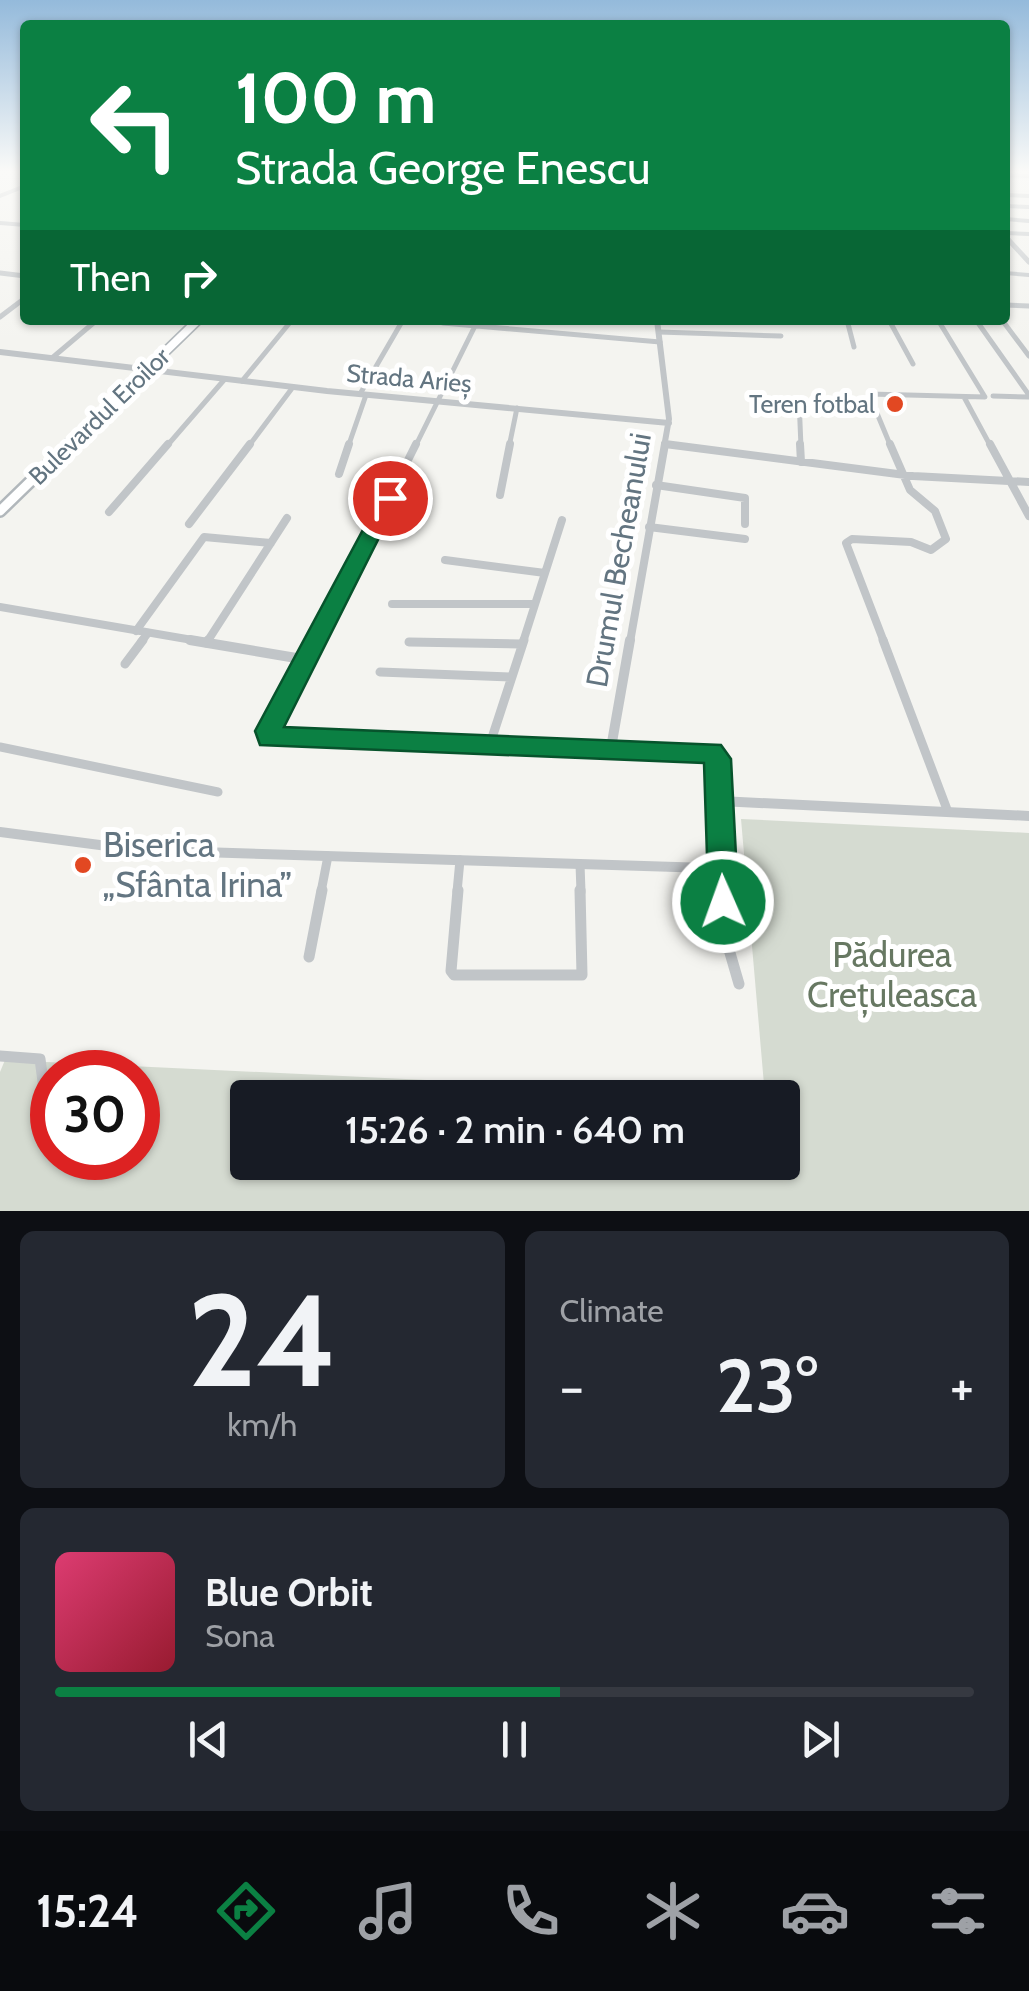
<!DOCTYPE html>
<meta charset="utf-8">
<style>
:root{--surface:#171b24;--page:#242831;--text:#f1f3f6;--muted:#9ea1a6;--line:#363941;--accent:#0b8043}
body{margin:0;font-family:Cabin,sans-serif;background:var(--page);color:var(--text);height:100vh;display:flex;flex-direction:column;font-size:38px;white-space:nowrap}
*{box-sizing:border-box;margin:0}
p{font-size:32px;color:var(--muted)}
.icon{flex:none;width:55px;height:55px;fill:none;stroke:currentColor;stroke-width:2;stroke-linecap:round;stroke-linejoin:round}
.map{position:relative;height:1211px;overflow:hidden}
.panel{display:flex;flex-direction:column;gap:20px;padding:20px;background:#0d0f14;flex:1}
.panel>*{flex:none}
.guide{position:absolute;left:20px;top:20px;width:990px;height:305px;border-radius:10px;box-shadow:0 2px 8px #0004;background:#0b8043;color:#fff;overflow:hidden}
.speed{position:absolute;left:30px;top:1050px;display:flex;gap:20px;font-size:50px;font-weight:700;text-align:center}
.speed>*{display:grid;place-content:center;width:130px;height:130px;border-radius:50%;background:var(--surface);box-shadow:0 2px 8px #0004;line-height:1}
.speed .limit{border:15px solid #d22;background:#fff;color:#111}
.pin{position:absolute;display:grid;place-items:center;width:85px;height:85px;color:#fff;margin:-42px;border:5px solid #fff;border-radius:50%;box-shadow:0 2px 10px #0007}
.me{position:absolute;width:110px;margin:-55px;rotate:358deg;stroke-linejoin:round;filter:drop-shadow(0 0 8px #0008)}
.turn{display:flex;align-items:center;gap:35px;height:210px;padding:0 50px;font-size:45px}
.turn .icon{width:130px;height:130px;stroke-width:2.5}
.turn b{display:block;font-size:70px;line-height:85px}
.then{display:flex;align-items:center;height:95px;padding:0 50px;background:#0003;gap:20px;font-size:38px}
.big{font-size:75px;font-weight:600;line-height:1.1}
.panel .widget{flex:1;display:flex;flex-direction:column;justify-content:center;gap:15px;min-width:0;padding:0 35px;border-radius:15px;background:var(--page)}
.panel .dial{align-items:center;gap:0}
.dial b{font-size:130px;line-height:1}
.song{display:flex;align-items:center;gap:30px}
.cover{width:120px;height:120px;border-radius:15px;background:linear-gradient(135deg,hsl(340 70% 55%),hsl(350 70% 35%))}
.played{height:10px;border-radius:5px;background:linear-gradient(90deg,var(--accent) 55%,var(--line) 55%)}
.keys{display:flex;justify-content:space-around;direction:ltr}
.heat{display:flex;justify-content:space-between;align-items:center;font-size:55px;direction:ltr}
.panel .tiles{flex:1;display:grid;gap:20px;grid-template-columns:1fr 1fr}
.widget:last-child{grid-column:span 2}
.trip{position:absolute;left:230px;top:1080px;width:570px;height:100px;border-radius:10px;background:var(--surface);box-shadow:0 2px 8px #0004;font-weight:600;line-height:100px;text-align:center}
.tabs{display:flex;height:160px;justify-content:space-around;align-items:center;background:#090b0e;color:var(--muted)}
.tabs .icon{width:70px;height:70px}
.tabs .current{color:var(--accent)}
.tabs b{font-size:45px;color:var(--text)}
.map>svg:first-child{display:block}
.green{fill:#d5dbd1;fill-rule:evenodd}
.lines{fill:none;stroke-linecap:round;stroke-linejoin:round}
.secondary-far1-casing{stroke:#b1b7bb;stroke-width:11}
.secondary-casing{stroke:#b1b7bb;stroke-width:14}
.minor-far4{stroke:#c1c5c8;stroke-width:4}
.minor-far3{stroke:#c1c5c8;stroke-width:5}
.minor-far2{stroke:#c1c5c8;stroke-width:8}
.minor-far1{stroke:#c1c5c8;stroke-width:9}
.minor{stroke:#c1c5c8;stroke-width:11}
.tertiary-far3{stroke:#c1c5c8;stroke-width:5}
.tertiary-far2{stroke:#c1c5c8;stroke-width:6}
.tertiary-far1{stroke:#c1c5c8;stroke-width:8}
.tertiary{stroke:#c1c5c8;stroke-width:10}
.secondary-far1{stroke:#fff;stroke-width:8}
.secondary{stroke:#fff;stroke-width:9}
.route{fill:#0b8043;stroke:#07532c;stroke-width:2.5}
.poi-dot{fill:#e24822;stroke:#fff;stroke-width:4}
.labels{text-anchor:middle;stroke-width:10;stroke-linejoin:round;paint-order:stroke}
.far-street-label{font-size:25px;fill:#637581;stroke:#fff}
.far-poi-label{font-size:25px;fill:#637581;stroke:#fff;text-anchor:end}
.street-label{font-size:30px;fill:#637581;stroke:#fff}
.near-poi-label{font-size:35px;fill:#637581;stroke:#fff;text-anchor:start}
.near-park-label{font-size:35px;fill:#677862;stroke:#fff}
</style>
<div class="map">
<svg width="1029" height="1211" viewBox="0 0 1029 1211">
<rect width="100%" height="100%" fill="#f4f4f0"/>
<path class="green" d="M741,819L1029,833V1211H0V1072L5,1060L765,1096ZM52,1072H138V1158H52ZM248,1098H782V1162H248Z"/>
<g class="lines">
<defs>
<path id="secondary-far1" d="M67,447L198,320"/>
<path id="secondary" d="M0,511L69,444"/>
</defs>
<use href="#secondary-far1" class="secondary-far1-casing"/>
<use href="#secondary" class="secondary-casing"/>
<path class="minor-far4" d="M1005,175L1029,176
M1005,195L1029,196
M0,196L25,186
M1005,206L1029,207
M1005,219L1029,221
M0,223L25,225
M1005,233L1029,234
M1005,273L1029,275"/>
<path class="minor-far3" d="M1005,305L1029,306
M0,317L25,298
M847,320L854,347
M889,320L913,364
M976,320L1029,395
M1002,320L1029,356
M443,323L660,342
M659,332L781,336
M52,358L97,320
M242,381L292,320
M360,394L403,320
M993,396L1029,397
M964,397L991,447
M799,399L801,447
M664,444L685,447
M166,447L224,380
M248,447L293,387
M348,447L366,395
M415,447L475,326
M509,447L517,408
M891,447L869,394L985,397L938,320"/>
<path class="minor-far2" d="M665,444L913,476L1029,482
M800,444L801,462
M990,444L1029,516
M339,474L349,444
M656,485L745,498V524
M500,495L510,444
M109,512L168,444
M189,524L250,444
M649,527L745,539
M445,560L545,573
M392,604H535
M136,631L204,537L271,543
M141,642L148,633
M207,642L287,518
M317,642L416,444
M409,642H417
M523,642L562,520
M884,642L846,543L852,539L911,542L931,550L946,539L935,511L910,490L890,444"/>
<path class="minor-far1" d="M883,640L948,812
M409,642L521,644
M206,643L208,640
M308,660L318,640
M125,664L143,640
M380,672L511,677
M490,744L524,640
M0,747L218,792
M580,864L581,892
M717,865L721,892
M321,892L328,856
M457,892L460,860"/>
<path class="minor" d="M458,890L451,971L454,975H582L580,890
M720,890L728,946L739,984
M309,957L322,890
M0,1056L40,1059L44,1089"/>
<path class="tertiary-far3" d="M1005,236L1029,262
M0,273L25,276"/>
<path class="tertiary-far2" d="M657,320L669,419L664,447
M0,352L327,391L669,423"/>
<path class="tertiary-far1" d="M0,607L204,642
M630,642L665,444"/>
<path class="tertiary" d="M611,748L630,640
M720,801L1029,816
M0,832L138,850L708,868L717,865L721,856L718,759L712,753L273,739L269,731L308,660L190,640"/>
<use href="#secondary-far1" class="secondary-far1"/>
<use href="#secondary" class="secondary"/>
</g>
<linearGradient id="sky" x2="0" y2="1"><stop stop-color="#94badb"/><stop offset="0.5" stop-color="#fafaf8"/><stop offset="1" stop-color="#fafaf8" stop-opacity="0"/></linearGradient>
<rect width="1029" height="343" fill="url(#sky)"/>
<path class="route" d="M390,492L399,498L284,727L721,745L731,759L736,856C728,875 742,893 734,912L723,916L712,912C705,896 699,872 707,856L704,763L260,745L255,731L380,498Z"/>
<g class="poi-dot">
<circle cx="895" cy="404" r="10"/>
<circle cx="83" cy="865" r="10"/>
</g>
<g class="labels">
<g class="far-street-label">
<text transform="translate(409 378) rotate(5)" y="9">Strada Arieș</text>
<text transform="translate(99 416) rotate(-44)" y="9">Bulevardul Eroilor</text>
</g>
<g class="far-poi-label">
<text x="875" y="413">Teren fotbal</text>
</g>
<g class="street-label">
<text transform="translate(619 560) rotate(-80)" y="10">Drumul Becheanului</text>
</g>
<g class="near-poi-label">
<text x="103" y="857">Biserica<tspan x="103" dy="40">„Sfânta Irina”</tspan></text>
</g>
<g class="near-park-label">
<text x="892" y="967">Pădurea<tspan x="892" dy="40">Crețuleasca</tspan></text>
</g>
</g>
</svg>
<div class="speed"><div class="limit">30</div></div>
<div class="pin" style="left:390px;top:498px;background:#d93025"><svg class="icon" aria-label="arrive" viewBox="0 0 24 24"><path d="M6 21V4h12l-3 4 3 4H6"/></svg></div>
<svg class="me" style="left:723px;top:902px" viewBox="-20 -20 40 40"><circle r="17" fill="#0b8043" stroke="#fff" stroke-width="3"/><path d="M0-11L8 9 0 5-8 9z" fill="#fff"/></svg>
<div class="trip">15:26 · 2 min · 640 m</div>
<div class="guide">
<div class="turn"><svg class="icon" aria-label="left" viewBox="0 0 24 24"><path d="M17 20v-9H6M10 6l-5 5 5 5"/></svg><div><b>100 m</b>Strada George Enescu</div></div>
<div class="then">Then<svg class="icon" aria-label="right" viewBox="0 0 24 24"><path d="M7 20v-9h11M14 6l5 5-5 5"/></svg></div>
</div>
</div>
<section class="panel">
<div class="tiles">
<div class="widget dial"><b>24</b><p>km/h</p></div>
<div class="widget"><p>Climate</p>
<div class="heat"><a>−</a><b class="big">23°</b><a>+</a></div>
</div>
<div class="widget">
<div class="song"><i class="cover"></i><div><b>Blue Orbit</b><p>Sona</p></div></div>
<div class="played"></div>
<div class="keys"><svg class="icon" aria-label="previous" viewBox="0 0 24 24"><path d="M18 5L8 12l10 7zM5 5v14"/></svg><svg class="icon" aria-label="pause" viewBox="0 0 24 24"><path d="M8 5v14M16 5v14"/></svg><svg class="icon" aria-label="next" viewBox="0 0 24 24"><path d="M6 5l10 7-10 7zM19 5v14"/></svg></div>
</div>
</div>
</section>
<nav class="tabs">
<b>15:24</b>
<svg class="icon current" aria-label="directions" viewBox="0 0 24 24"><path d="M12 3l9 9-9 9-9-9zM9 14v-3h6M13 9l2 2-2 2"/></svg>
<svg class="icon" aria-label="music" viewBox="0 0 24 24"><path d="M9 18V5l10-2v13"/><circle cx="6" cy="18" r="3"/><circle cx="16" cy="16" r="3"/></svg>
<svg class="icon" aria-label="phone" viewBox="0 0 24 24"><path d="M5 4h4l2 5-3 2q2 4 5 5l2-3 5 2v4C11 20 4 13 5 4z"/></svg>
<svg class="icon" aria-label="climate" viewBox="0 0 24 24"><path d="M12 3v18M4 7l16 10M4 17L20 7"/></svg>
<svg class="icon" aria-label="car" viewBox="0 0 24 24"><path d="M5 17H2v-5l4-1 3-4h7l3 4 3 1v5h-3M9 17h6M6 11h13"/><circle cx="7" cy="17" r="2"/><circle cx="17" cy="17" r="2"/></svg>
<svg class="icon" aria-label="filters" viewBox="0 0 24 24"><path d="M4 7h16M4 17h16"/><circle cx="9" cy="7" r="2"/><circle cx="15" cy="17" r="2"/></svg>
</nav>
